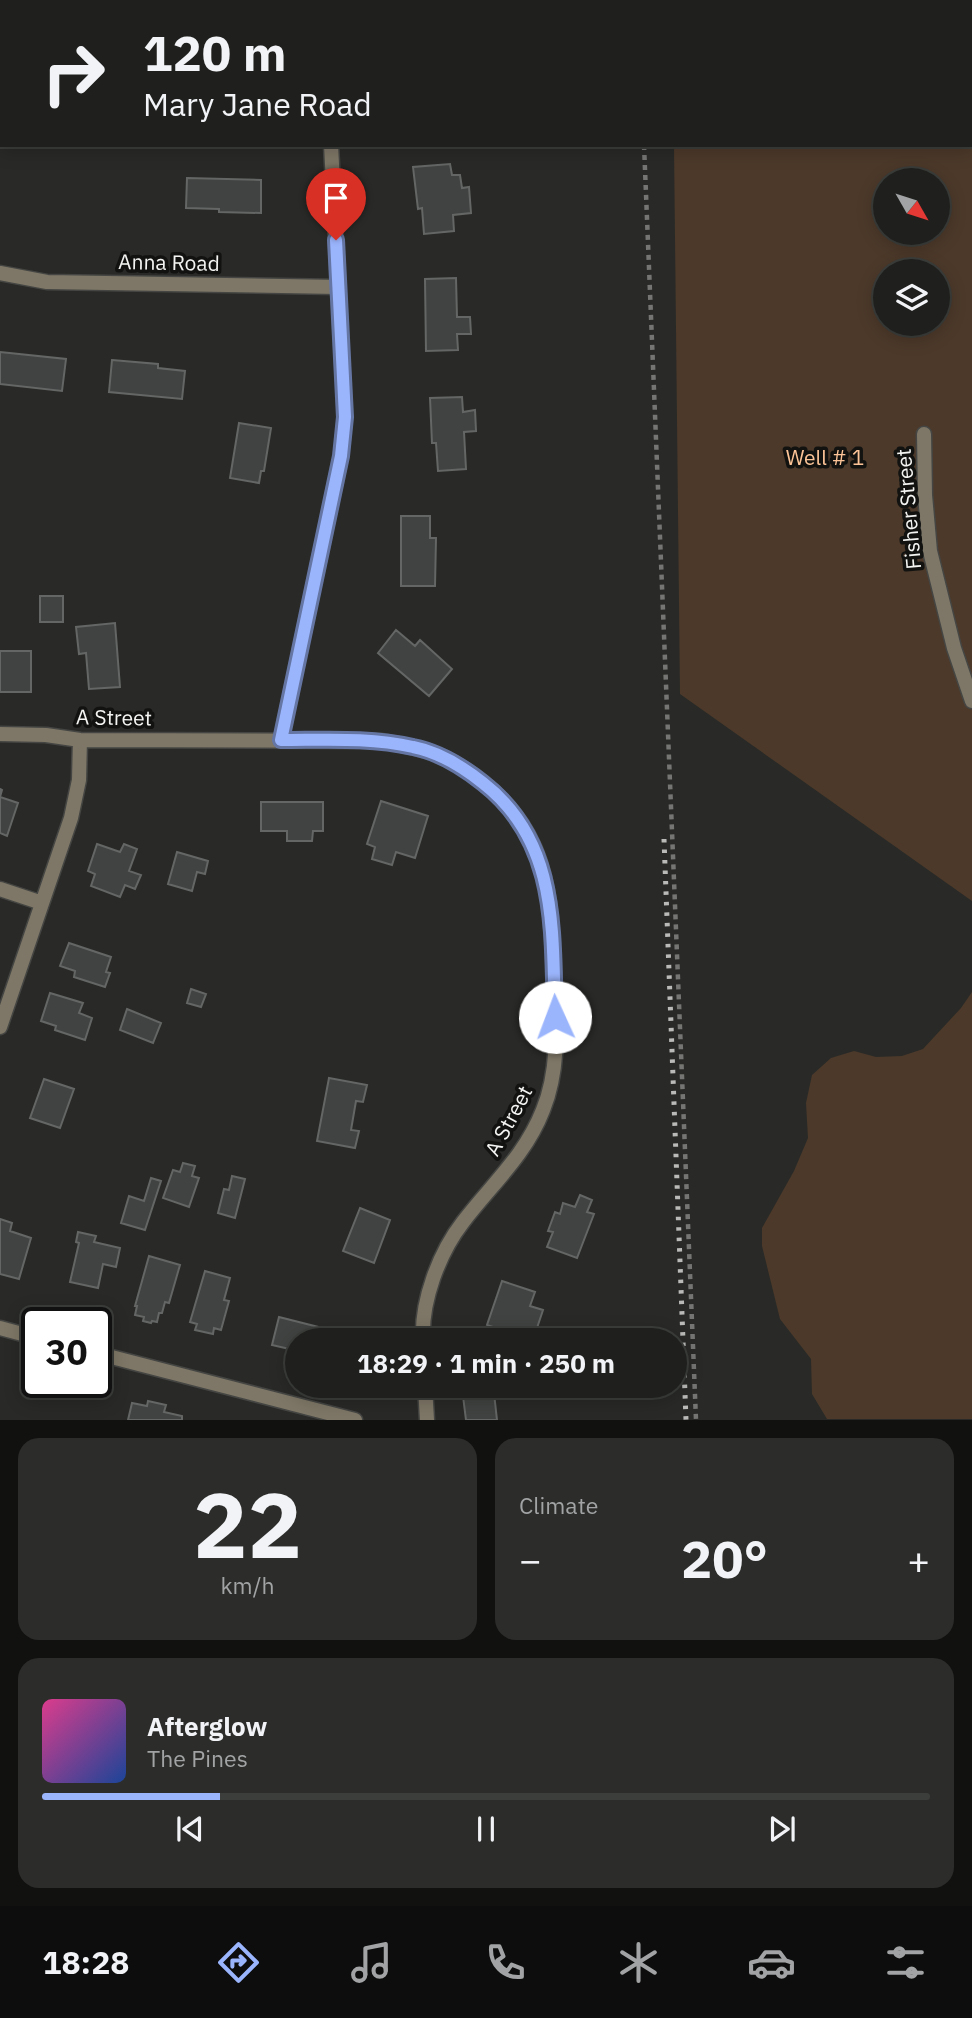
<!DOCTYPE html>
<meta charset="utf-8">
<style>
:root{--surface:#1f201d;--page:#2c2d2a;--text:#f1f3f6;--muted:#a1a3a4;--line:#3c3e3b;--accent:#9bb5fd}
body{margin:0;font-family:"IBM Plex Sans",sans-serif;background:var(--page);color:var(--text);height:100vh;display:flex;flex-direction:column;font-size:26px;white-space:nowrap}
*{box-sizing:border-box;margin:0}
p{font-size:23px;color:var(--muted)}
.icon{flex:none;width:38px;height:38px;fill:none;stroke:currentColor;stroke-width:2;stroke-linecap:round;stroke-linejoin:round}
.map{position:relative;height:1420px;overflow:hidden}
.details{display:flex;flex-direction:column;gap:18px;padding:18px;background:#111210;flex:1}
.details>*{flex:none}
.top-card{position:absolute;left:0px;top:0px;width:973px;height:147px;box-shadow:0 4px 18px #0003,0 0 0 2px var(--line);background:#1f201d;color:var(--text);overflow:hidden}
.needle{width:46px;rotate:129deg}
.buttons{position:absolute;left:873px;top:168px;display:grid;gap:14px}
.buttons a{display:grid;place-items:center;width:77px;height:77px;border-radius:50%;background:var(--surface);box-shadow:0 4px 18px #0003,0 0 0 2px var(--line);font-size:35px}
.speed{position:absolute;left:21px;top:1307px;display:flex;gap:14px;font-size:35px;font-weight:700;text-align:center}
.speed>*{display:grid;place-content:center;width:91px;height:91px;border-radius:50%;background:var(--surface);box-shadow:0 4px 18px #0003,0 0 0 2px var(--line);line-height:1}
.speed .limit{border:4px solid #111;border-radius:10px;background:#fff;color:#111}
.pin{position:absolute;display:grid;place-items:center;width:60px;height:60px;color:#fff;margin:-72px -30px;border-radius:50% 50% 50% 0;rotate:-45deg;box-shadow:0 0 7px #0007}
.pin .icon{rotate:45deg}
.me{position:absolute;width:77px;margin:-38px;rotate:358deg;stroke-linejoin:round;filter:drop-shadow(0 0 5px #0008)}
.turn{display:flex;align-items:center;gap:24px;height:147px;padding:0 28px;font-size:32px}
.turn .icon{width:91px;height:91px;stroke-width:2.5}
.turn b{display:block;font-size:49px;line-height:60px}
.big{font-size:52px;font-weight:700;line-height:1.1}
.details .tile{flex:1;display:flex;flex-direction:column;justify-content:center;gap:10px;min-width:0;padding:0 24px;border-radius:21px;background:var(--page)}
.details .dial{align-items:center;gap:0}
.dial b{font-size:91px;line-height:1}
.song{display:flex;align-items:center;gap:21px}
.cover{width:84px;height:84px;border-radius:10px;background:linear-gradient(135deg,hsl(330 70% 55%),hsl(220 70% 35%))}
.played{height:7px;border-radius:4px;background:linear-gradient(90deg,var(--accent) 20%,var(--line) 20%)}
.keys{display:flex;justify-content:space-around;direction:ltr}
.heat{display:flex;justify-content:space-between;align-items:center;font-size:38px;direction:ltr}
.details .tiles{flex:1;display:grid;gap:18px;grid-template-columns:1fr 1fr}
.tile:last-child{grid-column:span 2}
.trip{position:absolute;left:285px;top:1328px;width:402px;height:70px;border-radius:35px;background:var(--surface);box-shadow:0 4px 18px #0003,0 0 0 2px var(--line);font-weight:700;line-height:70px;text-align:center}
.tabs{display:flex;height:112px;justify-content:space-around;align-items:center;background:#0c0d0c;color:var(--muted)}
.tabs .icon{width:49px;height:49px}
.tabs .active{color:var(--accent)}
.tabs b{font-size:32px;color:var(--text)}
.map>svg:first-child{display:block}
.green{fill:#4c392a;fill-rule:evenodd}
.building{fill:#404341;stroke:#636664;stroke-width:2}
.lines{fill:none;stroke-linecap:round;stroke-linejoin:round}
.street-casing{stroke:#454643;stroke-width:17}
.path{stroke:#757673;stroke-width:4.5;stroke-dasharray:5 5;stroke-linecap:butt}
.street{stroke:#7e7767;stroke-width:14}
.rail{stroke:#babbb8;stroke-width:5;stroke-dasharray:3.5 7;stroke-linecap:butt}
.route-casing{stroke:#6576a4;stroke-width:18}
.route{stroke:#9bb5fd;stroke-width:12}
.labels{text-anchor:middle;stroke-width:7;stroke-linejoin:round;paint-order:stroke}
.street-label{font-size:21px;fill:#f4f5f2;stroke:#121311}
.park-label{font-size:21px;fill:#fcc497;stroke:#121311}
</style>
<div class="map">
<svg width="972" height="1420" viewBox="0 0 972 1420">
<rect width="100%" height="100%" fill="#292a27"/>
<path class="green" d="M672,0H972V901L680,694L674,145H971V2H672ZM886,180H938V233H886ZM886,271H938V324H886Z
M972,992V1419H827L812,1394L811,1359L780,1319L762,1246V1228L794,1171L808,1138L806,1103L812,1075L831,1058L854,1051L876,1057L902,1056L923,1049L961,1008Z"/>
<path class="building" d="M404,0H434V2H404Z
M450,164L452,175H460L462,188L469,187L471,213L453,215L454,231L424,234L422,208L418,209L413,167Z
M187,178L261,180V213L219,212V209L186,208Z
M456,278L457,317H470L471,334H457L458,350L426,351L425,279Z
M0,352L66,359L62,391L0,384Z
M112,360L158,364V368L185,371L182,399L109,392Z
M462,397L463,412L475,410L476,431L464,432L466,469L438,471L436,443H432L430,398Z
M239,423L271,428L264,471H261L259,483L230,478Z
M401,516H430V538H436L435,586H401Z
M40,596H63V622H40Z
M115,623L120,687L89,689L86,653L79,654L76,627Z
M396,630L415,646L420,640L452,669L429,696L378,653Z
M0,651H31V692H0Z
M0,789L2,790L0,797L18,803L7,836L0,833Z
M381,801L428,816L415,858L396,852L392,865L372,859L375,847L367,844Z
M261,802H323V831H313L312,841H287V831H261Z
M97,844L120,852L124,844L137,849L129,871L141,875L135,889L125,885L120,897L91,886L95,874L88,871Z
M177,852L208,861L205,874L197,872L192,891L168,884Z
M69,943L111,957L106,972L110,973L105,987L74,977L75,971L60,966Z
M191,989L206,994L201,1007L187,1003Z
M50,993L83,1003L79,1013L92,1018L85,1040L55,1030L56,1026L41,1021Z
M127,1009L161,1023L153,1043L120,1030Z
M329,1078L367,1085L363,1102L356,1101L351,1130L359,1131L355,1148L317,1141Z
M44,1079L74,1089L60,1128L30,1118Z
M183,1163L195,1166L192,1176L199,1178L189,1207L163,1198L173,1170L180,1172Z
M232,1176L245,1179L235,1218L218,1213L224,1189L229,1190Z
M151,1178L161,1181L145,1230L121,1223L129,1196L144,1201Z
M580,1195L592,1200L587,1212L594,1214L577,1258L547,1247L553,1232L548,1231L555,1212L560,1214L563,1203L575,1207Z
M360,1208L390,1220L374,1263L343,1251Z
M0,1219L12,1223L10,1231L31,1238L19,1279L0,1274Z
M78,1232L96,1236L94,1242L120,1248L116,1267L103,1264L98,1288L70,1282L79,1243L76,1242Z
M149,1256L180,1265L169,1303L165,1302L162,1313H159L157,1322L152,1321L151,1323L143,1321L144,1317L135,1315L137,1306H135Z
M205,1271L230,1278L224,1300L229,1301L221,1330L214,1328L213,1334L195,1330L197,1324L190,1322Z
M502,1281L535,1292L530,1306L543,1310L534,1337L520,1332L519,1336L487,1325Z
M279,1317L370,1340H298V1351L272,1345Z
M494,1393L497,1420H466L463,1396Z
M148,1401L166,1405L164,1412L182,1416V1420H128L132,1403L147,1406Z"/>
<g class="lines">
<defs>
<path id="street" d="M324,0V2
M0,273L47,282L338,287
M924,434L925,495L930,551L954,648L972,701
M0,734L46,735L80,740L382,741C402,745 424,748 443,757C482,776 518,808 535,849C552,889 552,936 554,979C556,1024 560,1068 543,1110C525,1156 492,1184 463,1222C439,1253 421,1301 423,1340
M281,740L341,456L345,417L331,145
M0,889L42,903
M0,1027L71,818L79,780L80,740
M0,1328L37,1338
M96,1353L355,1420
M425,1386L427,1420"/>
</defs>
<use href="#street" class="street-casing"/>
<path class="path" d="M639,0V2
M644,145L696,1420"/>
<use href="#street" class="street"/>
<path class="rail" d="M664,839L686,1420"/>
</g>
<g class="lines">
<defs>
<path id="route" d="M336,240L345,417L341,456L281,740C325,740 370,737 413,747C439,752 463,767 483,783C559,842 552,931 555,1017"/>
</defs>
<use href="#route" class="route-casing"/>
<use href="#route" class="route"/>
</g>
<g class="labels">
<g class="street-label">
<text transform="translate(169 263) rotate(1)" y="7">Anna Road</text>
<text transform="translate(909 509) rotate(-95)" y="7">Fisher Street</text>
<text transform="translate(114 718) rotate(1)" y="7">A Street</text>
<text transform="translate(509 1121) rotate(-62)" y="7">A Street</text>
</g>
<g class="park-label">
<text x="825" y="465">Well # 1</text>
</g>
</g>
</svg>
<div class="buttons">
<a><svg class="needle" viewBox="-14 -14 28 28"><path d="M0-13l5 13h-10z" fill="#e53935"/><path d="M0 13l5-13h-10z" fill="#a1a3a4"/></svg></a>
<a><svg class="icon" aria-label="layers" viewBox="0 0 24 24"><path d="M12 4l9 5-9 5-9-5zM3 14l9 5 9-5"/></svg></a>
</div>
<div class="speed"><div class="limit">30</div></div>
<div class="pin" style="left:336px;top:240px;background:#d93025"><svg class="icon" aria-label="arrive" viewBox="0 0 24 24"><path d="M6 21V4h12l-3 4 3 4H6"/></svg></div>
<svg class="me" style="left:555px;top:1017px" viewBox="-20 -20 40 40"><circle r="19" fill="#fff"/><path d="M0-13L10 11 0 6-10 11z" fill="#9bb5fd"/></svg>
<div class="trip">18:29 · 1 min · 250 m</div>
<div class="top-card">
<div class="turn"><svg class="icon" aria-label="right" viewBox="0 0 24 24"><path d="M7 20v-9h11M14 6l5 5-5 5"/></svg><div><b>120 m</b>Mary Jane Road</div></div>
</div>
</div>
<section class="details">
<div class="tiles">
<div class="tile dial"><b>22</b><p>km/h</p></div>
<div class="tile"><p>Climate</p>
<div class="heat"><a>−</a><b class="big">20°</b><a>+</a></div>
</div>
<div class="tile">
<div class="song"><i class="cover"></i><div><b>Afterglow</b><p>The Pines</p></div></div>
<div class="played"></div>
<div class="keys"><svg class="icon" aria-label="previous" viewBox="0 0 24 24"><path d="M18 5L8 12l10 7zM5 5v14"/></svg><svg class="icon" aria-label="pause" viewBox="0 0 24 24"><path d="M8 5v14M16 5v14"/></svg><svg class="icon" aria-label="next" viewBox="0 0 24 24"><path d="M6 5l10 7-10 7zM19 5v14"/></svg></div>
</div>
</div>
</section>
<nav class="tabs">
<b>18:28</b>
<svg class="icon active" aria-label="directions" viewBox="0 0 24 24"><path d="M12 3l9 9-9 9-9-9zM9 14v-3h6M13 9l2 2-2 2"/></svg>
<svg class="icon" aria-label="music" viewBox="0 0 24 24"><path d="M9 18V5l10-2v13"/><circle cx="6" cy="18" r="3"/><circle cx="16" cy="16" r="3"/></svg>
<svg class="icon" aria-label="phone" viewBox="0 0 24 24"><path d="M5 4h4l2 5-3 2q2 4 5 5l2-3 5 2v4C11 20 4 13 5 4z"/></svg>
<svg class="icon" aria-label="climate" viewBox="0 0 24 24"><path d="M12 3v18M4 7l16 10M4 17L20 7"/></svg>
<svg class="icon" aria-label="car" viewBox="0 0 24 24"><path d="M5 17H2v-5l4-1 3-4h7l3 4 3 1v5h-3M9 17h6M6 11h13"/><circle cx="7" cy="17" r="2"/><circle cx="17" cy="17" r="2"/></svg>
<svg class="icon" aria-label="filters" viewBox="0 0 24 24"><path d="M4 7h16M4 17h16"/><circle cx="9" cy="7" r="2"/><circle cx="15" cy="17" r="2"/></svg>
</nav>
